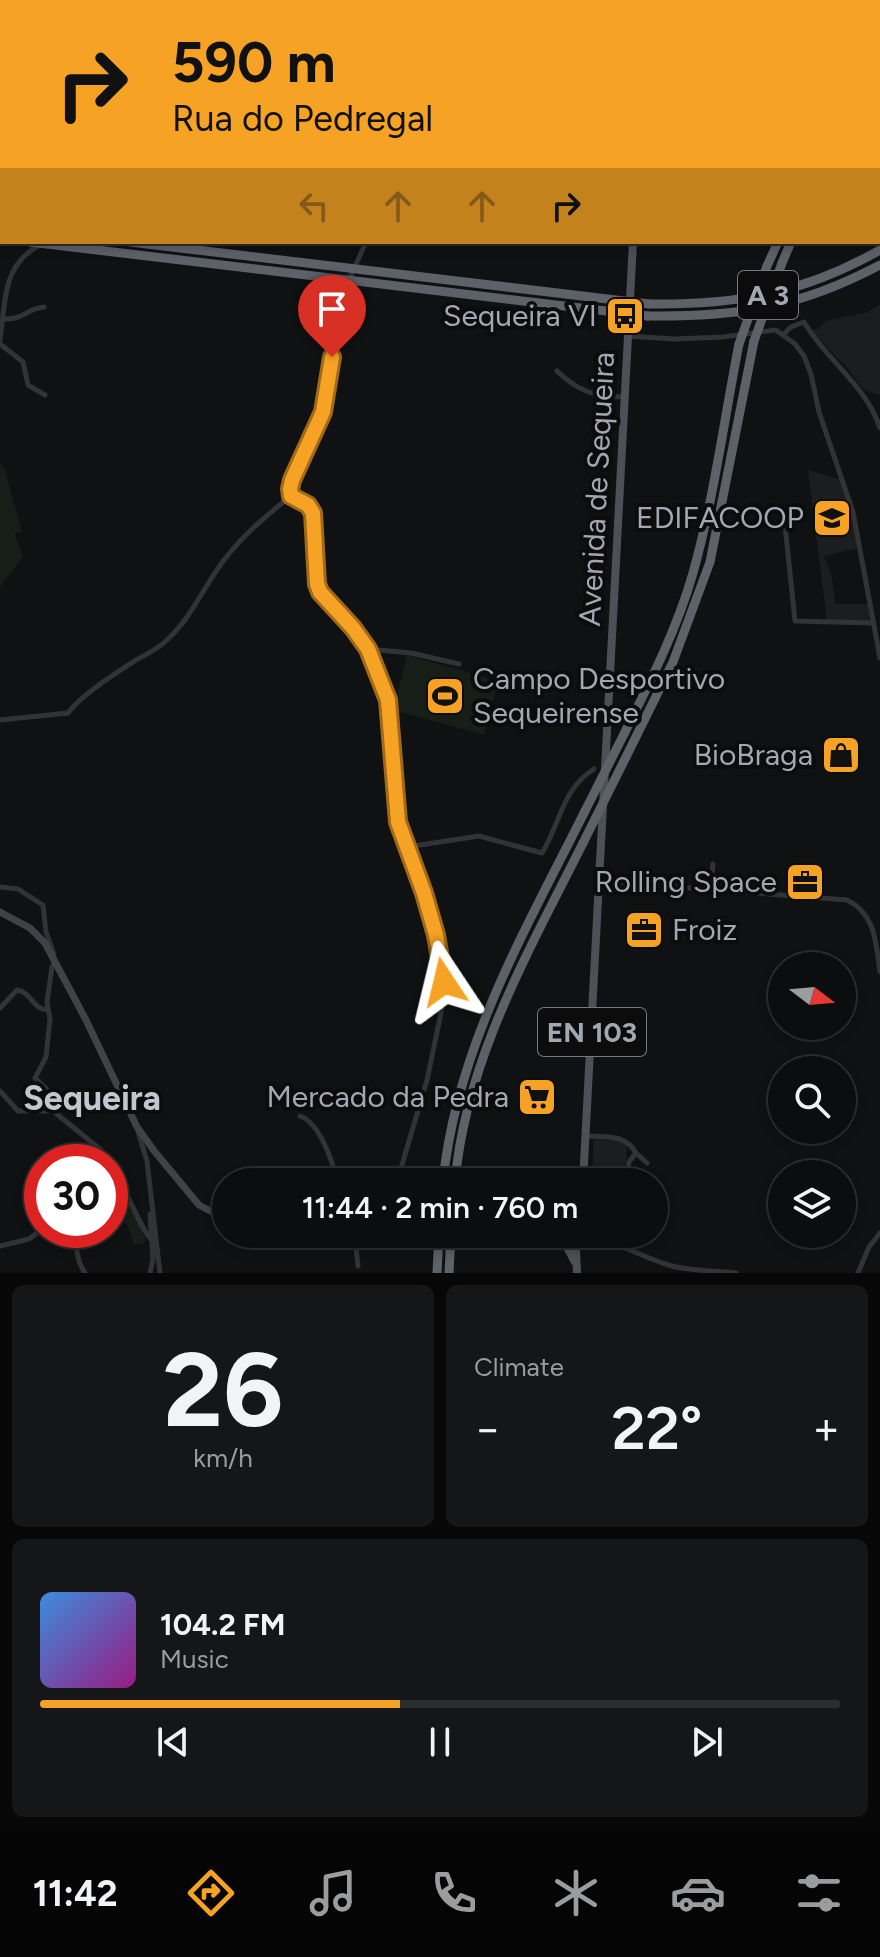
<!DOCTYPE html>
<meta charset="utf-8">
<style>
:root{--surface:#0c0d0e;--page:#151617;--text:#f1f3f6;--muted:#9a9c9e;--line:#2c2d2e;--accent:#f6a325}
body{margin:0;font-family:Figtree,sans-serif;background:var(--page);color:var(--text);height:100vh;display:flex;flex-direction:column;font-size:30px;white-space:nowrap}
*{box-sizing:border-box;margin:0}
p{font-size:26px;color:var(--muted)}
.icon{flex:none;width:44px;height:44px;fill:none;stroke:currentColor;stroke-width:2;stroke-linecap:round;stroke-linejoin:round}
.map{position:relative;height:1273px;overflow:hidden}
.panel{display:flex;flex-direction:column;gap:12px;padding:12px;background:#070708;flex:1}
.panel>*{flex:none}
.banner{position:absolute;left:0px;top:0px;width:880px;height:244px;box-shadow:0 4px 12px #0003,0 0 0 2px var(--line);background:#f6a325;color:#111;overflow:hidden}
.needle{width:52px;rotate:106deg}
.tools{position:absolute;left:768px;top:952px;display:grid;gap:16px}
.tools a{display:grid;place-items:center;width:88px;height:88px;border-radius:50%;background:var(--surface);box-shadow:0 4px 12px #0003,0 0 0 2px var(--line);font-size:40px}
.speed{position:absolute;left:24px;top:1144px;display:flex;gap:16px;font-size:40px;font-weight:700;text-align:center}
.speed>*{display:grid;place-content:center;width:104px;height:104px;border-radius:50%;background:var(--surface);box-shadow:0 4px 12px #0003,0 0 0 2px var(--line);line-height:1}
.speed .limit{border:12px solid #d22;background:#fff;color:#111}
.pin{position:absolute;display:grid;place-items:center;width:68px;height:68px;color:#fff;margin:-82px -34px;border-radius:50% 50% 50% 0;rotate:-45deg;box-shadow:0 0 8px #0007}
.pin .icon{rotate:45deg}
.me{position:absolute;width:88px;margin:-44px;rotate:350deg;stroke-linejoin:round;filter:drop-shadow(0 0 6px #0008)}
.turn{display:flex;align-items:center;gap:28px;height:168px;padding:0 40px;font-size:36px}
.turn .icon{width:104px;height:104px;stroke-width:2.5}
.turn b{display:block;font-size:56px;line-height:68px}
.lanes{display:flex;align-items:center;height:76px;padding:0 40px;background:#0003;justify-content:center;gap:40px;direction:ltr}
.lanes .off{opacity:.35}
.big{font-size:60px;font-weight:600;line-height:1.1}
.panel .tile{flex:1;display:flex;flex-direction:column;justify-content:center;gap:12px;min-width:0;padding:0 28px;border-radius:12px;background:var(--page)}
.panel .dial{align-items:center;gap:0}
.dial b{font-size:104px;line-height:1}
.song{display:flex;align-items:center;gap:24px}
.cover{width:96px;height:96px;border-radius:12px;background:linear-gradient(135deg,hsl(210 70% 55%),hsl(310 70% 35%))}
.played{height:8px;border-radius:4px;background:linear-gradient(90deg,var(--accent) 45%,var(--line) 45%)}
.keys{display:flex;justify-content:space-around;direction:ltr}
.heat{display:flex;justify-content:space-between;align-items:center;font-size:44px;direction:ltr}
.panel .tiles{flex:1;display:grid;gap:12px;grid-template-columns:1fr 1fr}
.tile:last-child{grid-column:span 2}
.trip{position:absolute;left:212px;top:1168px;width:456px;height:80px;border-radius:40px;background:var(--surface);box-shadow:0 4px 12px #0003,0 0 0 2px var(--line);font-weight:600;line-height:80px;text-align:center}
.menu{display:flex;height:128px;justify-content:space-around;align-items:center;background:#050506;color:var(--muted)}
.menu .icon{width:56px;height:56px}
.menu .on{color:var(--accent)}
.menu b{font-size:36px;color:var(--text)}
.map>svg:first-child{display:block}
.built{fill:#1c1d1f}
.green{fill:#171d17}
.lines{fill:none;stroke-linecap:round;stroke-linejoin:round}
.street{stroke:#313337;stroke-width:5}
.secondary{stroke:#3f4247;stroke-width:7}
.primary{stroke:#4d5056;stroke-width:8}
.highway{stroke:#5d6168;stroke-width:9}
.highway-bridge{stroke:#5d6168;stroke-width:9}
.route-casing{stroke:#a06a18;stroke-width:20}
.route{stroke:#f6a325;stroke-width:14}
.labels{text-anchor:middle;stroke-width:8;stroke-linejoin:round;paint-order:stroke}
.shield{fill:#0c0c0d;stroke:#747981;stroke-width:2}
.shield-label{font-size:28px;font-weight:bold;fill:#a1a8b3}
.poi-label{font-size:30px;fill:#a1a8b3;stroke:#0c0c0d;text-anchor:end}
.street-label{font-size:30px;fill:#a1a8b3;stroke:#0c0c0d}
.quarter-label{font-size:34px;font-weight:bold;fill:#c2c7cf;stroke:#0c0c0d}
</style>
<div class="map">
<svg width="880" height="1273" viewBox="0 0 880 1273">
<rect width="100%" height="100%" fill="#101112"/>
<path class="built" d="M880,304V395L863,389L848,369L811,330L818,329L825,321L868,312Z
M808,470L842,480L858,548L824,556L832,577L835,604H868L870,622L827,621Z
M594,1139L619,1141L627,1146L625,1178L592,1175Z"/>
<path class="green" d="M0,464L4,467L22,531L15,534L23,556L0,588Z
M407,655L498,681L484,735L393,710Z
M110,1168L137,1215L146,1242L134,1245L127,1224L124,1222L112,1229L110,1226Z"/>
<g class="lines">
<path class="street" d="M382,0L383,2
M768,0V2
M879,0L880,1
M576,2V0
M878,41L880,38
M0,134H2
M568,242H608
M2,319C25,320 25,309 44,307
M784,334L791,327L804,322C826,360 866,385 880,428
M628,336L674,339L723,337L776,330L795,344L804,356L811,374L819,412L853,512L880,658
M0,340C6,302 1,264 42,244
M0,344L23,362L28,385L45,395
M557,371C579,392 593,396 624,397
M291,496L308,505L313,513L317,584L320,592L368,649L388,700L398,822L424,893L436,935L444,982L441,1013L427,1080L397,1182
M291,496L292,480L323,412L337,306L366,242
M785,525L795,621L874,623
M368,649L411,653L459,664
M0,720L68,713C81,695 116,673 136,660C147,654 158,649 167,640C192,617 204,586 224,560C243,535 267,515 291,496
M407,847L479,836L542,853C560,824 562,789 594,769
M600,881L847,900C876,914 876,944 880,972
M0,887L18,889L43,905L46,932L54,954
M710,890L713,864
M55,963L52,967L47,1002L50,1019L46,1057L35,1078L54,1096L53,1111L100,1149L110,1162
M0,1008L17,990C31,992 32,1009 48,1010
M0,1091L18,1111H53
M300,1116C320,1123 333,1162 337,1182
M138,1132L147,1161L160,1273
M586,1136C605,1137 626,1134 636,1153L629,1162L628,1169
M636,1153L647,1163
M110,1163C123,1180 141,1232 152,1240
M150,1214L153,1259L150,1273
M65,1230C84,1250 72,1255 85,1273
M352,1234L355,1239L358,1266
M580,1241C611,1235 643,1259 672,1266C693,1271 715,1271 736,1273
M0,1246L29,1239L42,1229
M858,1273L869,1247L880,1233"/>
<path class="secondary" d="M0,912L30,928L45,943L86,1020L137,1127L155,1152L199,1205L216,1214L226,1212
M344,1182L373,1179L388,1182
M546,1234L562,1241"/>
<path class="primary" d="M742,2L745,0
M583,1182L633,242
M560,1234L575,1262
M577,1273L576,1251L581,1234"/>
<path class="highway" d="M878,92L880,90
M878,110L880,108
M0,226L2,227
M0,238L2,239
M782,263L791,242
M767,266L778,242
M649,304C737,305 802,294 880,250
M648,316C738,317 799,308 880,265
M625,732C651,680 677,629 693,573C714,498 724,420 739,344
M626,757L673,662L710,562L754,341
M443,1182C456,1048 526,929 585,811
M455,1182C466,1059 529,951 583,843
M437,1273L439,1234
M449,1273L451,1234"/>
<path class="highway-bridge" d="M30,242L648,316
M130,242L649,304
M754,341L782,263
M739,344L767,266
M585,811L625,732
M583,843L626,757"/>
</g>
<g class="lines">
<defs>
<path id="route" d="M332,357L323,412L292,480L290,489L291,496L308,505L313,513L317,584L320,592L353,628L368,649L388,700L398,822L424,893L436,935L444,982"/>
</defs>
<use href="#route" class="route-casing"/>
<use href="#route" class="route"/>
</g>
<defs>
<symbol id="bus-square" viewBox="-11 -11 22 22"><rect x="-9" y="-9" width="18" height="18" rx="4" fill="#f6a325" stroke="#0c0c0d"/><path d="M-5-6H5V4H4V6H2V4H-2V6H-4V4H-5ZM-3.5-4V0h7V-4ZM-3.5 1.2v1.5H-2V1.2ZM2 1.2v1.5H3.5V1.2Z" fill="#111"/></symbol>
<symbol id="school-square" viewBox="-11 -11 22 22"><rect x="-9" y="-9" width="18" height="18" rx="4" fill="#f6a325" stroke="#0c0c0d"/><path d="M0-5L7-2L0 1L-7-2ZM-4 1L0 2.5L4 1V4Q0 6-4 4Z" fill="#111"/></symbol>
<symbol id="stadium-square" viewBox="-11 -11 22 22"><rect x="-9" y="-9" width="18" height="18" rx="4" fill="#f6a325" stroke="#0c0c0d"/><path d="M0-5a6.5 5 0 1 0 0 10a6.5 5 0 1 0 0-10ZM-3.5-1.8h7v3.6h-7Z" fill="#111"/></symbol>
<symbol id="shop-square" viewBox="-11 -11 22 22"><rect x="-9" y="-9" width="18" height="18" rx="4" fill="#f6a325" stroke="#0c0c0d"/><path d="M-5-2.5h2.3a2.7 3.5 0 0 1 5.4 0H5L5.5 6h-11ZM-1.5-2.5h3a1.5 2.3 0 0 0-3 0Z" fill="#111"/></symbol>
<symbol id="office-square" viewBox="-11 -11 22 22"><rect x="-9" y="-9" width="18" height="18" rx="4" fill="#f6a325" stroke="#0c0c0d"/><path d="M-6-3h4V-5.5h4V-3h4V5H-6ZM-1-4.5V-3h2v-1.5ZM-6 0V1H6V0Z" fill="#111"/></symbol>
<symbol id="supermarket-square" viewBox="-11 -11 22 22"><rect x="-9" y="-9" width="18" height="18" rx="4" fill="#f6a325" stroke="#0c0c0d"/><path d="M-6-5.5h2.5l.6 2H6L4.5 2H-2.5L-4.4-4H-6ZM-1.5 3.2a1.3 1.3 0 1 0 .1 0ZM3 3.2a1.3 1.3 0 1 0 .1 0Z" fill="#111"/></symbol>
</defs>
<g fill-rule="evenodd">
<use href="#bus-square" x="603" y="294" width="44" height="44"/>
<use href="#school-square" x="810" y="496" width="44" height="44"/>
<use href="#stadium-square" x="423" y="674" width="44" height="44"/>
<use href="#shop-square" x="819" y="733" width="44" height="44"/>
<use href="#office-square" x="783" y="860" width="44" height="44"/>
<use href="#office-square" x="622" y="908" width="44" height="44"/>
<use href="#supermarket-square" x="515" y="1075" width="44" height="44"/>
</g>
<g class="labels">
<g class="shield">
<rect x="738" y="271" width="60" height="48" rx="6"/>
<rect x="538" y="1008" width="108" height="48" rx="6"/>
</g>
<g class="shield-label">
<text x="768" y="305">A 3</text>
<text x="592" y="1042">EN 103</text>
</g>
<g class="poi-label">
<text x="597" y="326">Sequeira VI</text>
<text x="804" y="528">EDIFACOOP</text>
<text x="473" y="689" text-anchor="start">Campo Desportivo<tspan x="473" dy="34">Sequeirense</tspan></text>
<text x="813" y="765">BioBraga</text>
<text x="777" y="892">Rolling Space</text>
<text x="672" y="940" text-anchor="start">Froiz</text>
<text x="509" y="1107">Mercado da Pedra</text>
</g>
<g class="street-label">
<text transform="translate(597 489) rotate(-87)" y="10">Avenida de Sequeira</text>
</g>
<g class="quarter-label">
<text x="92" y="1110">Sequeira</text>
</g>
</g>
</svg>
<div class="tools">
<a><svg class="needle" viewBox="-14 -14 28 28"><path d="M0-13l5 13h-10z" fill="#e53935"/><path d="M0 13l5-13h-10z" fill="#9a9c9e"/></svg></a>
<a><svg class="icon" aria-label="search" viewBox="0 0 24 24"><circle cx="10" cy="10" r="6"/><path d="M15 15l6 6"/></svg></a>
<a><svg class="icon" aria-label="layers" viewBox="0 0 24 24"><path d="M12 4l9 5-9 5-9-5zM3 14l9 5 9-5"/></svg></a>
</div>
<div class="speed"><div class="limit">30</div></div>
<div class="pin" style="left:332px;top:357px;background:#d93025"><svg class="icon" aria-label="arrive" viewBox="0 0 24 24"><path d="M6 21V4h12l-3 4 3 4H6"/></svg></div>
<svg class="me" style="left:444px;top:982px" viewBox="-20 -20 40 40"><path d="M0-17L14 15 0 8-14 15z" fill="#f6a325" stroke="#fff" stroke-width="4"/></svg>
<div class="trip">11:44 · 2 min · 760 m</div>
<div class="banner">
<div class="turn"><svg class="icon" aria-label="right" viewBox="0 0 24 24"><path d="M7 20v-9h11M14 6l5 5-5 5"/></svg><div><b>590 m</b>Rua do Pedregal</div></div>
<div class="lanes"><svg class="icon off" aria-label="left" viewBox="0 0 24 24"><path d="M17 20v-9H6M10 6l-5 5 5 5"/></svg><svg class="icon off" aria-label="ahead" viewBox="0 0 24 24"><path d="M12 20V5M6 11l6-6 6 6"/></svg><svg class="icon off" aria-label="ahead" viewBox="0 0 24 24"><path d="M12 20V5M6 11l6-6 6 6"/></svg><svg class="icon" aria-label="right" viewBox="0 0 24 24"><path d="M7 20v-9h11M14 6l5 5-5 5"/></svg></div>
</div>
</div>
<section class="panel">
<div class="tiles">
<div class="tile dial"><b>26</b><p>km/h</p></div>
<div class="tile"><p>Climate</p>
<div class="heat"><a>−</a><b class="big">22°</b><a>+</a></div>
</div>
<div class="tile">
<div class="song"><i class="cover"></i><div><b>104.2 FM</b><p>Music</p></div></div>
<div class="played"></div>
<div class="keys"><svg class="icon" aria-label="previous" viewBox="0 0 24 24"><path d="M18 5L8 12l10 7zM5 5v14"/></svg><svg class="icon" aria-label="pause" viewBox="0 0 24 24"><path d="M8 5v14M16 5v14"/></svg><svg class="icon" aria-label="next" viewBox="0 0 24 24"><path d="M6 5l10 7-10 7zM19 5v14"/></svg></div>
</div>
</div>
</section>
<nav class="menu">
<b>11:42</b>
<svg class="icon on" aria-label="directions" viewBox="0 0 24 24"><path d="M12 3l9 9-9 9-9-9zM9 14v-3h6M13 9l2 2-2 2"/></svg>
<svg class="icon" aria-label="music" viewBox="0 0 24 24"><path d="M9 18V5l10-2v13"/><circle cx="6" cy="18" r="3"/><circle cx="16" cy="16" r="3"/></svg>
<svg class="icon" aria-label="phone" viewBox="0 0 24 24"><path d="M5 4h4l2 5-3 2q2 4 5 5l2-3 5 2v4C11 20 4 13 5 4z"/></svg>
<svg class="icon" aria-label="climate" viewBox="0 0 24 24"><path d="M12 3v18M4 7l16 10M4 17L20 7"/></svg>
<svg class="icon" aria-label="car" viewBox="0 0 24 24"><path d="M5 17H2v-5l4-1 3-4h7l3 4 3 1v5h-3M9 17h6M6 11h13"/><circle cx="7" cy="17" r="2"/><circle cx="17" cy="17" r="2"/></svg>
<svg class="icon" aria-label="filters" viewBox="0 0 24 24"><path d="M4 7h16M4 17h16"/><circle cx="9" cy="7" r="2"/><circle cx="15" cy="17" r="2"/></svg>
</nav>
